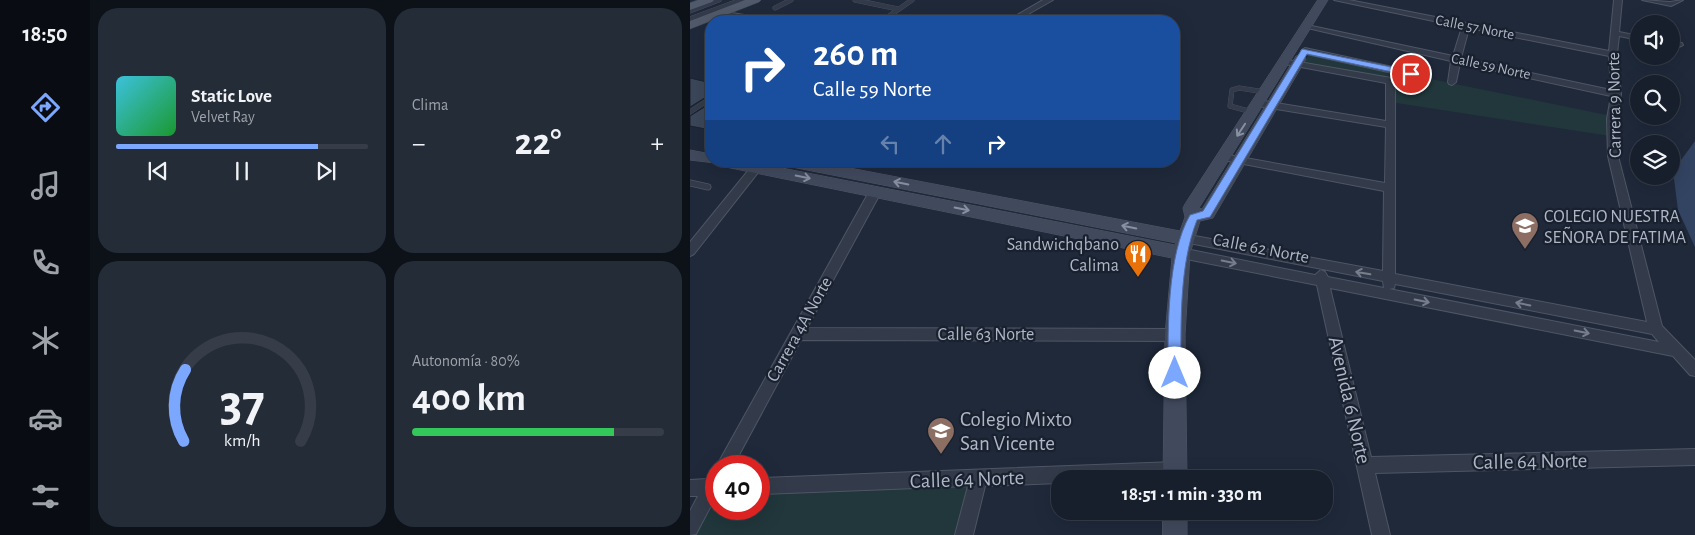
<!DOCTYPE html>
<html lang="es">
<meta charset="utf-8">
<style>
:root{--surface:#171f2c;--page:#242c38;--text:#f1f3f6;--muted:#9ea2a9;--line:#363d48;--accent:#7ba7fe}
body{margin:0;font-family:"Alegreya Sans",sans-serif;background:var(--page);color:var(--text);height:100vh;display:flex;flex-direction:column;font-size:19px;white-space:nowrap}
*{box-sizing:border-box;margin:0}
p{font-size:16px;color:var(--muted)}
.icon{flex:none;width:28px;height:28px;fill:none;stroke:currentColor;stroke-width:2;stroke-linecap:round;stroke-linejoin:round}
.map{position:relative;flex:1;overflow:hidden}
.drawer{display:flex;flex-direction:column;gap:8px;padding:8px;background:#0d1118;width:600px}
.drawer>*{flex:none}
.top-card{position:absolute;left:15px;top:15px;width:475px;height:152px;border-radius:20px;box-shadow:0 5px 20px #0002,0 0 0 1px var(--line);background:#1a4fa0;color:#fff;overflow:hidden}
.buttons{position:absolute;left:940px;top:15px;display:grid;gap:10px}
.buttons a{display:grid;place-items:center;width:50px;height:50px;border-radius:50%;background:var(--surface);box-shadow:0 5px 20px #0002,0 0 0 1px var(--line);font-size:25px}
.speed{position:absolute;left:15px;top:455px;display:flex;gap:10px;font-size:25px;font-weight:700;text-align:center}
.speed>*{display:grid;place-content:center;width:65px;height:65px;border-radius:50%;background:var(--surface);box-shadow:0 5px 20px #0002,0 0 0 1px var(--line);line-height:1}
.speed .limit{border:8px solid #d22;background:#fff;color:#111}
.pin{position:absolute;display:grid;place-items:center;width:42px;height:42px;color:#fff;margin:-21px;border:2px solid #fff;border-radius:50%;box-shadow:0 1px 5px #0007}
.me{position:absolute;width:55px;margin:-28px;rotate:0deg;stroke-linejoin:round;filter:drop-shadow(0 0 4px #0008)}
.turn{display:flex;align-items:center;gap:18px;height:105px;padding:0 25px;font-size:22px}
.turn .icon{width:65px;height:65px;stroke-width:2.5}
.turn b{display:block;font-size:35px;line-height:42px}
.lanes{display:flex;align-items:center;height:48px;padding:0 25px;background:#0003;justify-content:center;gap:25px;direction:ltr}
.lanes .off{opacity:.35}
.big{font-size:38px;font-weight:700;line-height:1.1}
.drawer .tile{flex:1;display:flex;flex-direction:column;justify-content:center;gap:8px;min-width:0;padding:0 18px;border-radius:20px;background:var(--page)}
.drawer .dial{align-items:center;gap:0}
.dial svg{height:130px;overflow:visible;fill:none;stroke:var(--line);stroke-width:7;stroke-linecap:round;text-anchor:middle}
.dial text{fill:var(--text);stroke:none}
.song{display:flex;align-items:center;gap:15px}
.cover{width:60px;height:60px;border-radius:8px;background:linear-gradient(135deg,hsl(190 70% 55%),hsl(130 70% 35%))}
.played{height:5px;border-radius:2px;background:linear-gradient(90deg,var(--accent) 80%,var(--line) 80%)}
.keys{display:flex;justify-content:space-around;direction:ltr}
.heat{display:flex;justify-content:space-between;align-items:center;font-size:28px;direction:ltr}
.charge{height:8px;border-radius:4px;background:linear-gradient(90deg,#34c759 80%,var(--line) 0)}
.drawer .tiles{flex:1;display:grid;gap:8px;grid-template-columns:repeat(2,1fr)}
.trip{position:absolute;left:361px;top:470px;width:282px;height:50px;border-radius:20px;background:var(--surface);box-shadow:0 5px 20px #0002,0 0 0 1px var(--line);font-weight:700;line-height:50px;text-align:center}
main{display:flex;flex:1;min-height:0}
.tabs{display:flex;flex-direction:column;width:90px;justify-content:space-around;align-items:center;background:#090c12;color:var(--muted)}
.tabs .icon{width:35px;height:35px}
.tabs .selected{color:var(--accent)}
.tabs b{font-size:22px;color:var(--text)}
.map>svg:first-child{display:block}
.green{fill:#21373b}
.water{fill:#324462}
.building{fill:#3b475a;stroke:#1b2330}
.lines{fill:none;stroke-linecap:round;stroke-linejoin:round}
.lane-far1-casing{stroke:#4e5665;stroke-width:5}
.lane-casing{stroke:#4e5665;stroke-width:7}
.street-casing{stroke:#4e5665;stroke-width:2}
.secondary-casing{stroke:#4e5665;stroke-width:1}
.primary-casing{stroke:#3d4554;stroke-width:1}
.lane-far1{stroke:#333b4a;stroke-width:4.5}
.lane{stroke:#333b4a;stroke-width:5.5}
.street{fill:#333b4a;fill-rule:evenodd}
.secondary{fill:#414a5d;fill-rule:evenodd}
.primary{fill:#515a6a;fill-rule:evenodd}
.oneway{stroke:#8890a2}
.oneway2{stroke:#777f8f}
.route{fill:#7ba7fe;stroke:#506da5}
.labels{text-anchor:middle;stroke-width:4.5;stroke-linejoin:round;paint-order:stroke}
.far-street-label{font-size:15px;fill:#aeb6c7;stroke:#19212e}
.street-label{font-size:18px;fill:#aeb6c7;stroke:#19212e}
.poi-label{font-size:18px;fill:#aeb6c7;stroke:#19212e;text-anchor:start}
.near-street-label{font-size:21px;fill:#aeb6c7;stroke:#19212e}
.near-poi-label{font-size:21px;fill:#aeb6c7;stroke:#19212e;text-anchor:start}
</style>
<main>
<nav class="tabs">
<b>18:50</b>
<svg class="icon selected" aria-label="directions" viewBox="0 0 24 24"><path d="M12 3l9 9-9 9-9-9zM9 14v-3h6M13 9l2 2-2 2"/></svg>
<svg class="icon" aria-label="music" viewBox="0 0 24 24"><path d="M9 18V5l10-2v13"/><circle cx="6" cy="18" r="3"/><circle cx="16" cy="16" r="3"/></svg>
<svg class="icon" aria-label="phone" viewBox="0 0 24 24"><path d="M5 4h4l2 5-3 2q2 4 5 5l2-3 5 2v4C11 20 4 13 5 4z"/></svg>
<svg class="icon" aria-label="climate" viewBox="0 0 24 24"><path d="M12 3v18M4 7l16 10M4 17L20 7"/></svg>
<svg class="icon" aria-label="car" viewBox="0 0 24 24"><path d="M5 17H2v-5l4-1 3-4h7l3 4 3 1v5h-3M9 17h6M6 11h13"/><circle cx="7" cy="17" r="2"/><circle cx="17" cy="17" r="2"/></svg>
<svg class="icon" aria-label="filters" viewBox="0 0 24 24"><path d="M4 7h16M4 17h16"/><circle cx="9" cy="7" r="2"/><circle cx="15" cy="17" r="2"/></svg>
</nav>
<section class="drawer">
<div class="tiles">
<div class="tile">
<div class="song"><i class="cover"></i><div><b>Static Love</b><p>Velvet Ray</p></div></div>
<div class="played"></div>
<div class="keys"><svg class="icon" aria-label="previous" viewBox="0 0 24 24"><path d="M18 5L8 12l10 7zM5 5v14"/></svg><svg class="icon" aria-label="pause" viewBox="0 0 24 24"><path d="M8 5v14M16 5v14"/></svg><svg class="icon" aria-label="next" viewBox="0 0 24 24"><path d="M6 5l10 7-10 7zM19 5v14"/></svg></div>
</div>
<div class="tile"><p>Clima</p>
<div class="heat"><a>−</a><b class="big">22°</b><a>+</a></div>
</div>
<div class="tile dial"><svg viewBox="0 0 100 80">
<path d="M14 69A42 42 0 1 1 86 69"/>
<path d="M14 69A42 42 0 0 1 15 25" stroke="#7ba7fe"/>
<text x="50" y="56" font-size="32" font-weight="700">37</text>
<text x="50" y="72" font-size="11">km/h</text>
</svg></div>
<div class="tile"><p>Autonomía · 80%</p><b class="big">400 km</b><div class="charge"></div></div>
</div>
</section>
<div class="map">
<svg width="1005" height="535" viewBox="0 0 1005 535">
<rect width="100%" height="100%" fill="#1f293a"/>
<path class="green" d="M619,54L917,115L922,125L920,136L700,102V81L613,65Z
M288,479L274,535H0V528L22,487H26V509H69V486Z"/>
<path class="water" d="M1005,141V247L988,210L983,171Z"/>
<path class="building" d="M0,78L21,83V94L0,107Z
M21,103V130L0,126V116Z"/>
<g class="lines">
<defs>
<path id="lane-far1" d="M165,0L208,9
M85,8L101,0
M0,11L29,0
M0,19L51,0
M192,21L222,0
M0,112L21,98
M562,112L540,106L542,90L549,88L575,92"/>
<path id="lane" d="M0,183L18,187"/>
<path id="street" d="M353,0H363L326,21H317Z
M644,0H659L919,51L924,0H932L929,32L949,36V40L929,36L927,54L931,94L927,119L928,156L972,326L1005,360V376L1000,375L983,356L640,288L681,457L1005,449V465L685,473L700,535H682L627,285L491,258L487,256L485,253L487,250L491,248L625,275L631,270L635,272L638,277L699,289L694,288L693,281L494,242L488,238L494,234L693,271L694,191L533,160L528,157L533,154L695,183L696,127L568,106L563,103L568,100L696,121V83L595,64L592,63V59L701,78L705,81V274L957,322L918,156L917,119L921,96L770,63L766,82L762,85L759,84L758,82L761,61L613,27L617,25L763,56L772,27ZM779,28L919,56L921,90L771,58ZM705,284L962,334L969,342L699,289L704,288Z
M952,0L980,2L993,0L981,6Z
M30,11L79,19L83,21H67L33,15H30Z
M981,42L992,43L993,45L989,47H981Z
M615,48L721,71L725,74L721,77L612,53L611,51Z
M66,161H77L4,254L0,256V242Z
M185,188L191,192L117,328L485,329L490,331L492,335L490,339L485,341L111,340L43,466L26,467L179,192Z
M485,462L491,464L493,470L491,476L485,478L370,479V483L295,486L283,535H265L278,486L69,494V478Z
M26,472V496L6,534L0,535V511L8,496H0V480L17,479L20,474Z"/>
<path id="secondary" d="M628,0H638L509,208L512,209L606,56H614L616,59L523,218L510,221L500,253L495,335L497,479H473L475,335L482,258L31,166L25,163L0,160V150L21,154V161H56L485,245L486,243L97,166L92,164L90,161H123L490,231L495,217L493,208L495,204Z
M473,511H497V535H473Z"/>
<path id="primary" d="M8,0H24L22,2L0,10V3Z
M55,0H71L69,2L0,29V21Z"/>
</defs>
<use href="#lane-far1" class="lane-far1-casing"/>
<use href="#lane" class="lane-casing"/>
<use href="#street" class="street-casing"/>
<use href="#secondary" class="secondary-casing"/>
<use href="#primary" class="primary-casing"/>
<use href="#lane-far1" class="lane-far1"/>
<use href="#lane" class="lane"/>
<use href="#street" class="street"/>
<use href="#secondary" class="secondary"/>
<use href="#primary" class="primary"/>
</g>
<defs><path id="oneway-shaft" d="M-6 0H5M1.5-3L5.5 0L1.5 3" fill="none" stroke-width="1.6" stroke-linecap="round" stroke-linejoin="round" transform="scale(1.25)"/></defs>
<g class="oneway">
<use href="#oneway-shaft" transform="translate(551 130) rotate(123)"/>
<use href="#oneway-shaft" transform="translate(113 177) rotate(11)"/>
<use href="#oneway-shaft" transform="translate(211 183) rotate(-169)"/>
<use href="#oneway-shaft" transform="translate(272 209) rotate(11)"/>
<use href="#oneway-shaft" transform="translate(439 227) rotate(-169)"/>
</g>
<g class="oneway2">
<use href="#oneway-shaft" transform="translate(539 262) rotate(11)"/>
<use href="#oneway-shaft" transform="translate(673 273) rotate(-170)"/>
<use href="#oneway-shaft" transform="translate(732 301) rotate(11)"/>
<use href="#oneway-shaft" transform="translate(833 304) rotate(-169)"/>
<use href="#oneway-shaft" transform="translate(892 332) rotate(11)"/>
</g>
<path class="route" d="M612,49L721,71L725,74L721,76L617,54L520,217L507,220C489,266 491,324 491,373L489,377L485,379L480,377L478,373C478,327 477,255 500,215L513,211Z"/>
<defs>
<symbol id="school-pin" viewBox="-11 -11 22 30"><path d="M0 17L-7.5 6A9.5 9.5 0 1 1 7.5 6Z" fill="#8d6e63" stroke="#19212e"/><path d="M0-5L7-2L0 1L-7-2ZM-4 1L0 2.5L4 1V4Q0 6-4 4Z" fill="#fff"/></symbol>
<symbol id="restaurant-pin" viewBox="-11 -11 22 30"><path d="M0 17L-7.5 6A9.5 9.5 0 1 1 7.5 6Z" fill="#e8710a" stroke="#19212e"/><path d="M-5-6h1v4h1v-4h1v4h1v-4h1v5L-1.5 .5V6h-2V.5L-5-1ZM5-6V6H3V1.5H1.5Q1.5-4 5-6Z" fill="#fff"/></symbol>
</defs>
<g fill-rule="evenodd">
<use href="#school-pin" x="819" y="210" width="32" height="43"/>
<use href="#restaurant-pin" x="432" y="238" width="32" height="43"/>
<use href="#school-pin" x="235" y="415" width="32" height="43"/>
</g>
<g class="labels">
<g class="far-street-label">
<text transform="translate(785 27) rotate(11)" y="5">Calle 57 Norte</text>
<text transform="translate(801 66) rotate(12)" y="5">Calle 59 Norte</text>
</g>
<g class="street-label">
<text transform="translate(924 105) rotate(-91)" y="6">Carrera 9 Norte</text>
<text transform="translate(571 248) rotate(11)" y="6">Calle 62 Norte</text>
<text transform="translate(109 329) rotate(-61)" y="6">Carrera 4A Norte</text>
<text x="296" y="340">Calle 63 Norte</text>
</g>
<g class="poi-label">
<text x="854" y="222">COLEGIO NUESTRA<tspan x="854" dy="21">SEÑORA DE FATIMA</tspan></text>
<text x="429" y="250" text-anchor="end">Sandwichqbano<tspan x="429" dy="21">Calima</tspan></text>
</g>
<g class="near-street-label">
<text transform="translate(660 400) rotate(77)" y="7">Avenida 6 Norte</text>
<text transform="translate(840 461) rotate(-1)" y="7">Calle 64 Norte</text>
<text transform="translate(277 479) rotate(-2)" y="7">Calle 64 Norte</text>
</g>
<g class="near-poi-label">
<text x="270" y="426">Colegio Mixto<tspan x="270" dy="24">San Vicente</tspan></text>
</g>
</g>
</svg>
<div class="buttons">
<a><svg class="icon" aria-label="sound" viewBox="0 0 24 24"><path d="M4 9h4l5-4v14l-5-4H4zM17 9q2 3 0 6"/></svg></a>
<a><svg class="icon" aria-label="search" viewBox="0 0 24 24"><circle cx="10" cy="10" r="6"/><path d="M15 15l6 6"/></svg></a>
<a><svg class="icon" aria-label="layers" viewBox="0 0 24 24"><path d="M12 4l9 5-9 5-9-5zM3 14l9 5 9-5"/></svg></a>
</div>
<div class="speed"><div class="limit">40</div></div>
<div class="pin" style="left:721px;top:74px;background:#d93025"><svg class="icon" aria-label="arrive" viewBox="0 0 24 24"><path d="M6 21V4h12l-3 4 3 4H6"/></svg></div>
<svg class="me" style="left:485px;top:373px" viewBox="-20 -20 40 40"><circle r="19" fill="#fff"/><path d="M0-13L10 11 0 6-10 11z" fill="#7ba7fe"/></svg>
<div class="trip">18:51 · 1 min · 330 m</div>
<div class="top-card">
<div class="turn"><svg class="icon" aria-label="right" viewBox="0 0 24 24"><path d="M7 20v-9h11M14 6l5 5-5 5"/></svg><div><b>260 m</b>Calle 59 Norte</div></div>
<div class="lanes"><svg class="icon off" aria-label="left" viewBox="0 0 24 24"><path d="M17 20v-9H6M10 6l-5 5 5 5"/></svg><svg class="icon off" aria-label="ahead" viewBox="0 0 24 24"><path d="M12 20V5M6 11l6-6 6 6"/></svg><svg class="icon" aria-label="right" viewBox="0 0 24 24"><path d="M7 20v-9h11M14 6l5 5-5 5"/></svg></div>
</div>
</div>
</main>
